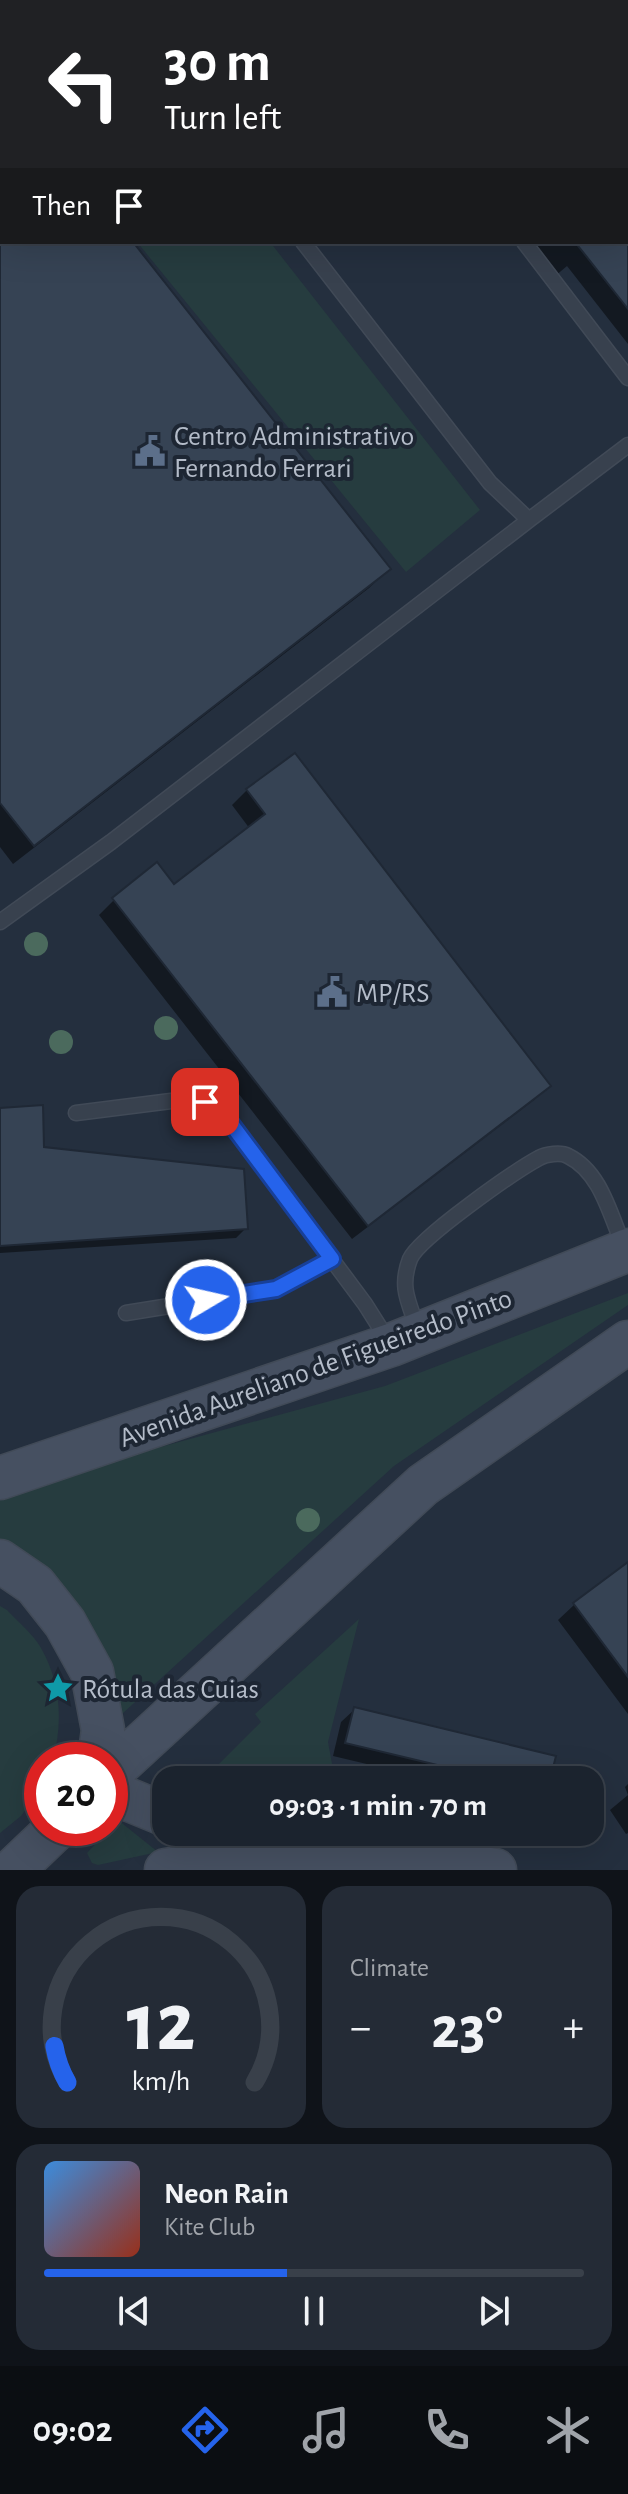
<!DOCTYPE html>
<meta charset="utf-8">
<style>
:root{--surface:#1b232e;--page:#242b36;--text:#f1f3f6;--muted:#a0a4aa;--line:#39404a;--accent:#2563eb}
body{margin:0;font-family:"Alegreya Sans",sans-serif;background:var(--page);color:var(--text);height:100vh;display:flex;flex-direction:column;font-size:30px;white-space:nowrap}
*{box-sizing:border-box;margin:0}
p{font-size:26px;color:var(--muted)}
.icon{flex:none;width:44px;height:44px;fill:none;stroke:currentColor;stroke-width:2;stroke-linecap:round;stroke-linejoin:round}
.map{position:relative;height:1870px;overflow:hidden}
.sheet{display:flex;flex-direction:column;gap:16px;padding:16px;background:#0f1319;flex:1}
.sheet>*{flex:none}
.banner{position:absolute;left:0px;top:0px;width:628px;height:244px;box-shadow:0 8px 32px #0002,0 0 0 2px var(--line);background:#202124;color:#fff;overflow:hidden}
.speed{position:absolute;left:24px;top:1742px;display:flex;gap:16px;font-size:40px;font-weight:700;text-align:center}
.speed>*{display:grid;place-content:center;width:104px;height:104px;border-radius:50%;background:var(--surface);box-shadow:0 8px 32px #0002,0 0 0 2px var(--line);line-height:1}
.speed .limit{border:12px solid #d22;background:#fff;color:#111}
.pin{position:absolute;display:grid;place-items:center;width:68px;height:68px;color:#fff;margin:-34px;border-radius:16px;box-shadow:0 4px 12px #0006}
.me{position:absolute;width:88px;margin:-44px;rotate:81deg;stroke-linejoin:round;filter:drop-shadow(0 0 6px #0008)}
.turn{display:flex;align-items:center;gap:28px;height:168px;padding:0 32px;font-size:36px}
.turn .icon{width:104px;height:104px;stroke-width:2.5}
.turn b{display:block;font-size:56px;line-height:68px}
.then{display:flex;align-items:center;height:76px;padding:0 32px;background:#0003;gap:16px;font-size:30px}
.big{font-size:60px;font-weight:600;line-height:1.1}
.sheet .widget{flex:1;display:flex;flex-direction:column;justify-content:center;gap:12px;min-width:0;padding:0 28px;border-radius:24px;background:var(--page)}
.sheet .dial{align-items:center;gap:0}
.dial svg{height:208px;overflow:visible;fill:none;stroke:var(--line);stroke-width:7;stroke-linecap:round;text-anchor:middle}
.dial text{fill:var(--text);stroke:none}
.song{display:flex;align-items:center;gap:24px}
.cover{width:96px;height:96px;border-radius:12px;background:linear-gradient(135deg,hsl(210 70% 55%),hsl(10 70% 35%))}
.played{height:8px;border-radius:4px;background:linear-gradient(90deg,var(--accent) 45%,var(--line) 45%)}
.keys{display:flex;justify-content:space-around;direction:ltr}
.heat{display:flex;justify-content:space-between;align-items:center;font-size:44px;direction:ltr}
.sheet .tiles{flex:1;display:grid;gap:16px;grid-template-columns:1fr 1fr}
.widget:last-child{grid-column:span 2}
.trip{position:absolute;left:152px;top:1766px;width:452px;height:80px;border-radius:24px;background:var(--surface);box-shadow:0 8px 32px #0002,0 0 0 2px var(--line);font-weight:600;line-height:80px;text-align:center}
.tab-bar{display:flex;height:128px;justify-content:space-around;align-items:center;background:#0b0e12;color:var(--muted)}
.tab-bar .icon{width:56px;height:56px}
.tab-bar .current{color:var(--accent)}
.tab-bar b{font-size:36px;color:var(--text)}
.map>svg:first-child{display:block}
.green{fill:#263c3f}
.shadow{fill:#0007}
.building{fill:#364354;stroke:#1f2835;stroke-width:2}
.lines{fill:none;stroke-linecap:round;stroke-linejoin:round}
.lane-casing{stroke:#414a57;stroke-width:17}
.secondary-casing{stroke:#414a57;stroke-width:45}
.lane{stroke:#38414e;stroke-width:14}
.secondary{stroke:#465061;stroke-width:42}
.tree{fill:#4b6a5d}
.route-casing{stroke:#184099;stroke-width:20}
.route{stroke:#2563eb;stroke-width:14}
.labels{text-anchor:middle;stroke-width:8;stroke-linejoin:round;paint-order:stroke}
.poi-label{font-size:28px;fill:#b4bcc9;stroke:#1d2633;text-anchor:start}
.street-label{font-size:28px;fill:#b4bcc9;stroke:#1d2633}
</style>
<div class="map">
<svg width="628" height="1870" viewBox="0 0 628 1870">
<rect width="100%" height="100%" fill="#242f3e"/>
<path class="green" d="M137,242H270L480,510L406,572Z
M628,1293V1305L394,1466L122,1714L110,1662L46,1569L0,1539V1498L102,1463L385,1386Z
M0,1606L7,1610C18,1622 33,1634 41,1648C61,1683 63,1722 53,1760H42V1786L21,1816L0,1833Z
M359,1619L328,1742L335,1780H203L261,1722L255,1714Z
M118,1820L158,1852L98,1865L92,1863L87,1853Z"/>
<path class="shadow" d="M223,0H327L221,2Z
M444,0H628V75L626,77V2Z
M0,74L2,242H130L389,569L369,588L13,864L0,847Z
M626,99L628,101V344L567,266L554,277L526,242H626Z
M247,790L549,1085L534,1100L352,1239L99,915L114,900L174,887L250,829L232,805Z
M0,1110L42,1149L246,1228L236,1238L0,1253Z
M628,1564V1714L558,1620L574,1605Z
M355,1709L548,1780H434L333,1756L341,1722Z
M628,1784V1833L626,1834L610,1810L628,1795L625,1787Z"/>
<path class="building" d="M0,242H133L391,569L34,846L0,803Z
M575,242H628V309Z
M295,753L551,1086L368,1226L112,898L157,862L174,884L265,814L246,789Z
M43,1105L44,1147L244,1169L248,1229L0,1246V1108Z
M628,1562V1677L573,1603Z
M354,1707L556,1756L550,1780H500L345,1743Z"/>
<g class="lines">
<defs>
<path id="lane" d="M106,0L108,2
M375,2L376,0
M524,242L628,378
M529,520L628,445
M0,922L111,842L529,520L490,483L303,242
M76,1113L179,1100L205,1102L226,1117L365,1304L389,1342
M126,1313L276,1289L332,1259
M418,1330C409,1302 399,1288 410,1259C419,1238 515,1171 539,1158C546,1154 561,1152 568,1156C601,1172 610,1215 624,1247"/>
<path id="secondary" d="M0,1478L391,1345L628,1250
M0,1561L35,1585L65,1623L92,1672L103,1730L99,1760
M110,1773L423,1485L628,1342
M110,1792L166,1815
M13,1870L57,1828
M166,1870L268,1854L409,1855L495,1870"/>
</defs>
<use href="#lane" class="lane-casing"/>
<use href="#secondary" class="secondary-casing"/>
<use href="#lane" class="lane"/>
<use href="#secondary" class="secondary"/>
</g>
<g class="tree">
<circle cx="36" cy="944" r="12"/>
<circle cx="166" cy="1028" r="12"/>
<circle cx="61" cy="1042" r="12"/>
<circle cx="308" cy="1520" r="12"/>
</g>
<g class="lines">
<defs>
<path id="route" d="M205,1102L226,1117L332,1259L276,1289L206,1300"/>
</defs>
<use href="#route" class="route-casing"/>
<use href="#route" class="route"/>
</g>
<defs>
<symbol id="civic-bare" viewBox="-9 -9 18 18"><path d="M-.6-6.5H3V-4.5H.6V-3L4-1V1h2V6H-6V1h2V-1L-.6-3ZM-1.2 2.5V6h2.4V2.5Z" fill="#5c6f8a" stroke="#1d2633" stroke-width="2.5" paint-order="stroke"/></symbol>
<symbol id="sight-bare" viewBox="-9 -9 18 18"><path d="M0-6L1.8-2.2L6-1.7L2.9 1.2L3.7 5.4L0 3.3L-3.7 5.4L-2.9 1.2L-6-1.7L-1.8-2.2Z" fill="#0f9aa8" stroke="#1d2633" stroke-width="2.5" paint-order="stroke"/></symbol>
</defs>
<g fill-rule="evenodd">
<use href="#civic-bare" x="128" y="429" width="44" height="44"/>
<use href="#civic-bare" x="310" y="970" width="44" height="44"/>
<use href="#sight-bare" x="36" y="1666" width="44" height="44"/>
</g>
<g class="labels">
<g class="poi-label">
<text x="174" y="445">Centro Administrativo<tspan x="174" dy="32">Fernando Ferrari</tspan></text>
<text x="356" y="1002">MP/RS</text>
<text x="82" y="1698">Rótula das Cuias</text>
</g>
<g class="street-label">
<text transform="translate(315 1367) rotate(-20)" y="10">Avenida Aureliano de Figueiredo Pinto</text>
</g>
</g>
</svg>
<div class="speed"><div class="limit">20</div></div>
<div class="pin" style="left:205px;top:1102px;background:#d93025"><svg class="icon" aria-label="arrive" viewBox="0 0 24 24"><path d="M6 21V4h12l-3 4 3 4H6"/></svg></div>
<svg class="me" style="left:206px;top:1300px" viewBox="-20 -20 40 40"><circle r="17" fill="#2563eb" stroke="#fff" stroke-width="3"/><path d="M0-11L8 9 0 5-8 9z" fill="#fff"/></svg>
<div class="trip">09:03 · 1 min · 70 m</div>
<div class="banner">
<div class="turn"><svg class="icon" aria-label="left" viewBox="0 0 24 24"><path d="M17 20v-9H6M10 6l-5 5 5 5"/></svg><div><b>30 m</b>Turn left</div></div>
<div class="then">Then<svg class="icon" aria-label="arrive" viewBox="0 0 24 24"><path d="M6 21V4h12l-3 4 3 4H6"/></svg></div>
</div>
</div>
<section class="sheet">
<div class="tiles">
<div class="widget dial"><svg viewBox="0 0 100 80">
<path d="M14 69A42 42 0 1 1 86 69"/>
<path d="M14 69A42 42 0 0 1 9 55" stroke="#2563eb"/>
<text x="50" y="56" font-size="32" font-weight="700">12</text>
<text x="50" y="72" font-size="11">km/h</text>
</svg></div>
<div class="widget"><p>Climate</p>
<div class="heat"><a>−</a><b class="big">23°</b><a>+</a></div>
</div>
<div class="widget">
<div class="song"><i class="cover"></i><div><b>Neon Rain</b><p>Kite Club</p></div></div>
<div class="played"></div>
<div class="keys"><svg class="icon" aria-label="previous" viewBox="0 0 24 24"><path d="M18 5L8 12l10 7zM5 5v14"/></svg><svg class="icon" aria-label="pause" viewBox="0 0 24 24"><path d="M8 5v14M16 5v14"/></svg><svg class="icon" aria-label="next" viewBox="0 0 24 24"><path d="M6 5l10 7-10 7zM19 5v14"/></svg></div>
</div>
</div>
</section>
<nav class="tab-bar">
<b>09:02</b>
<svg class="icon current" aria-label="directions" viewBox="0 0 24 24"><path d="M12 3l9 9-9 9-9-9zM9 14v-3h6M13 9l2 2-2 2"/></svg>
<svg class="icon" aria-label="music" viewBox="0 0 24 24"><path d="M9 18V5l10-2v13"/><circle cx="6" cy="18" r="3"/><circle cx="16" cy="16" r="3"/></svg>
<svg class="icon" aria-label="phone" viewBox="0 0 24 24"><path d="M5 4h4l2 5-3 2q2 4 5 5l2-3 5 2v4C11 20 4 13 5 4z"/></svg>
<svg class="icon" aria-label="climate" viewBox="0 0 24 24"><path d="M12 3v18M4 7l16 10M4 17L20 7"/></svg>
</nav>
